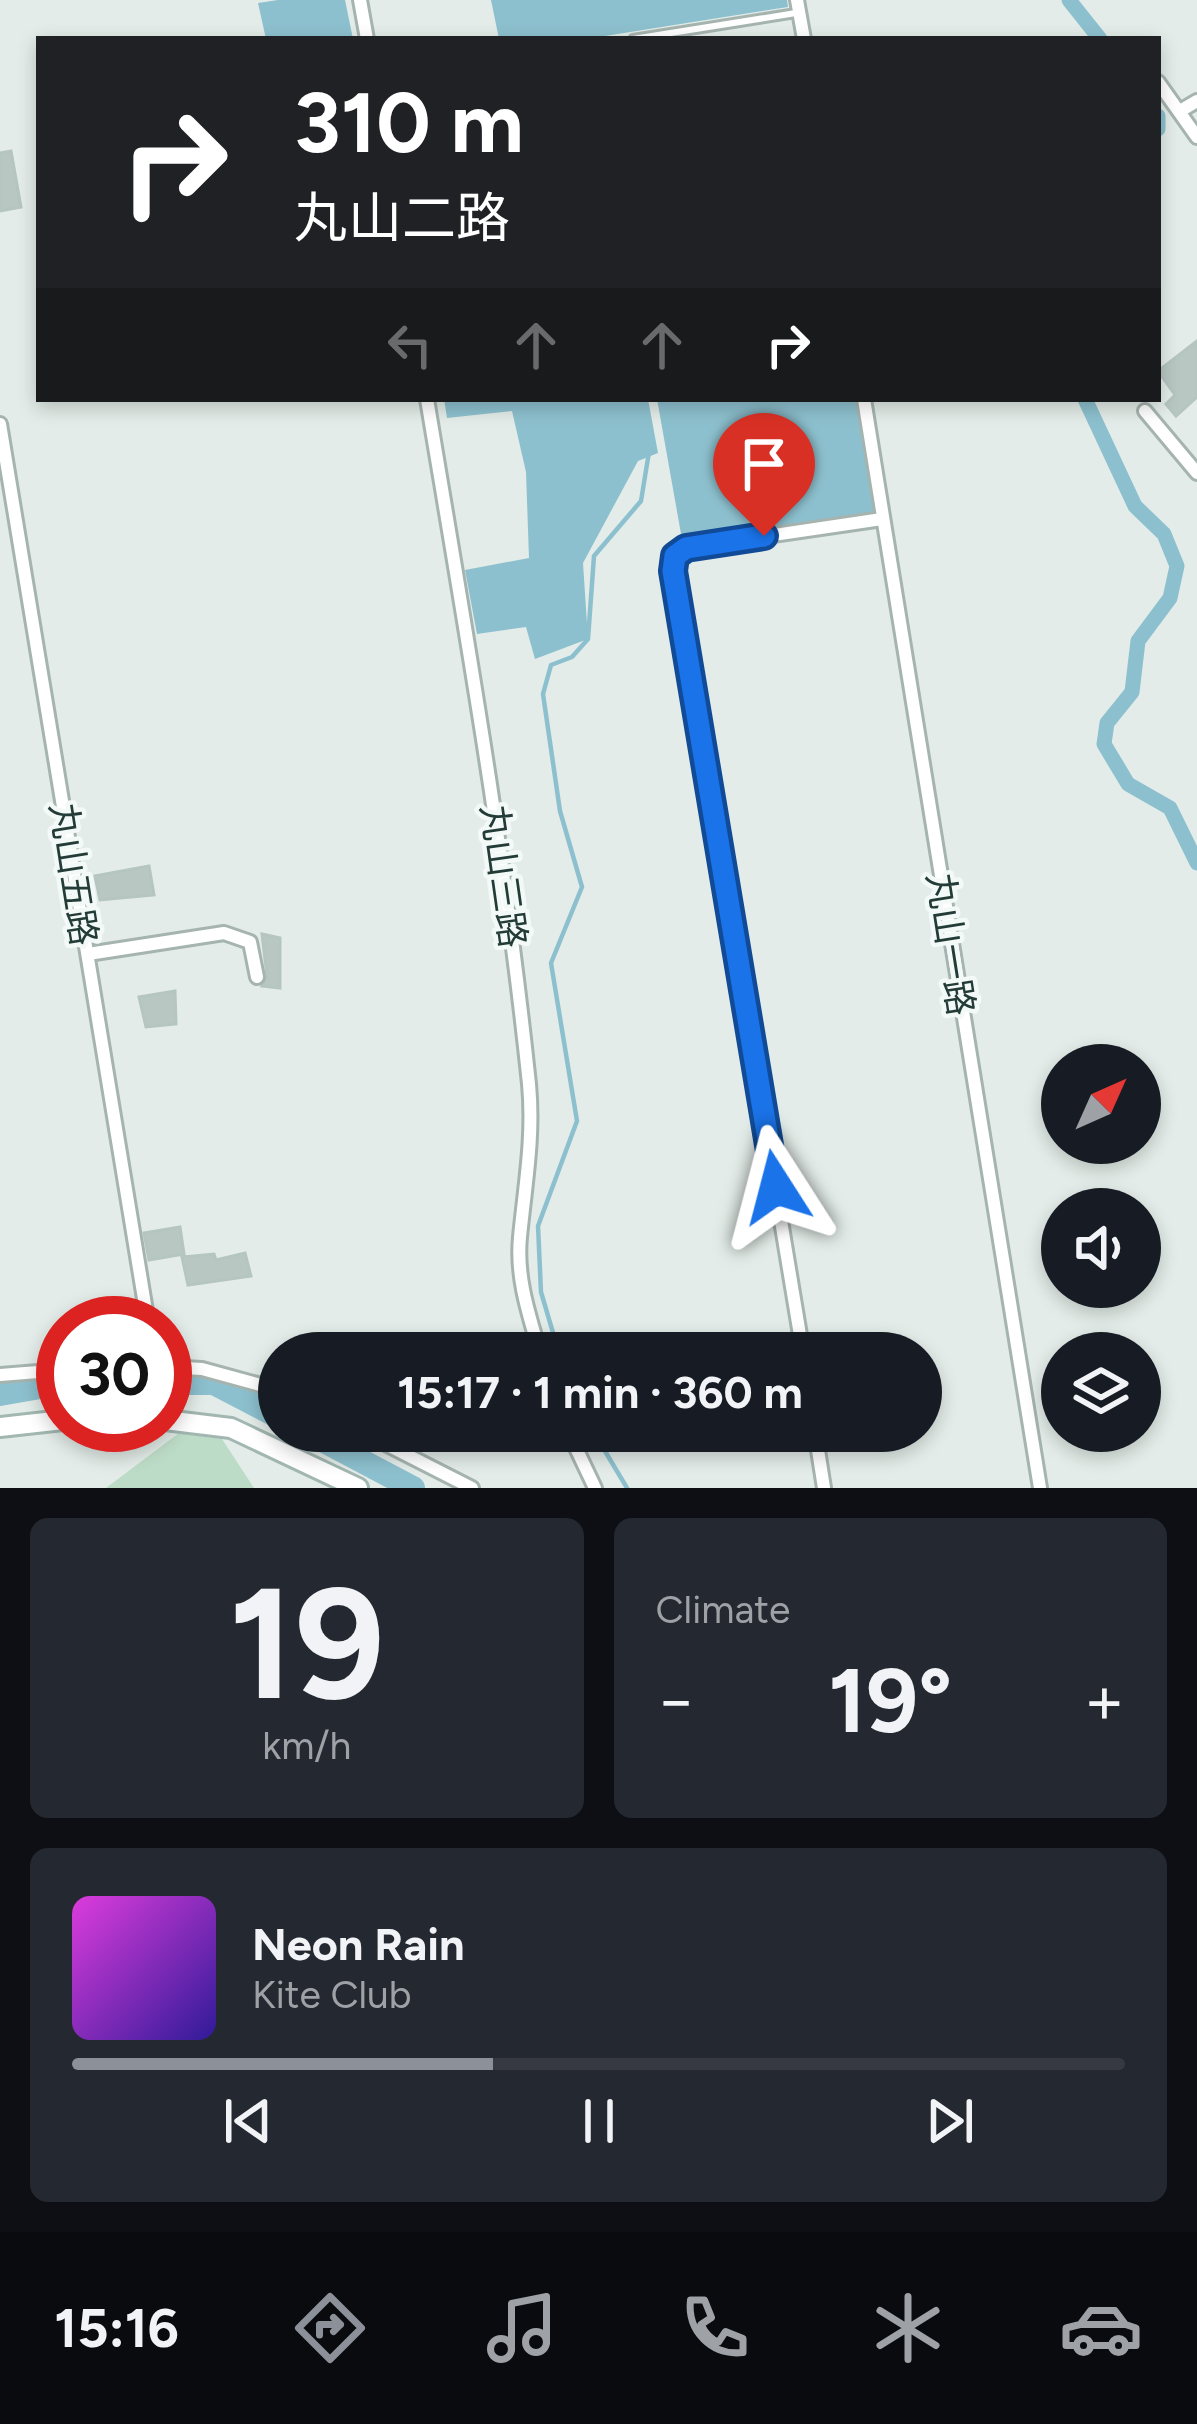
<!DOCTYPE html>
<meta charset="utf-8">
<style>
:root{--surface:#171b24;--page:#242831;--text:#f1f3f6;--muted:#9ea1a6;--line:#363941;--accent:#8c9099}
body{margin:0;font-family:Figtree,"Noto Sans TC",sans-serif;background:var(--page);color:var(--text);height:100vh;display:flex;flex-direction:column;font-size:45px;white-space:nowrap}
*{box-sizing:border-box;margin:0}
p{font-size:39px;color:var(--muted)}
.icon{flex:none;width:66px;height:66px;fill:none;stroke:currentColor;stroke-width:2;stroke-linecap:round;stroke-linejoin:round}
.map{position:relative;height:1488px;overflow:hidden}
.side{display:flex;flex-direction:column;gap:30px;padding:30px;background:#0d0f14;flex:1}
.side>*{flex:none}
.banner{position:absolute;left:36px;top:36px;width:1125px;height:366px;border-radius:0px;box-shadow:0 6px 18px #0003;background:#202124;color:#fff;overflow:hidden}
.needle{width:78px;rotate:45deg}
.controls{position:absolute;left:1041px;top:1044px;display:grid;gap:24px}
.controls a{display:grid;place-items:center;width:120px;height:120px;border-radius:50%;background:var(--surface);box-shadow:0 6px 18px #0003;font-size:60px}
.speed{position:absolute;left:36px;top:1296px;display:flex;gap:24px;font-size:60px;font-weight:700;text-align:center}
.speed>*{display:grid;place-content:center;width:156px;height:156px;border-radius:50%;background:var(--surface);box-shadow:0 6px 18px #0003;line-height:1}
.speed .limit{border:18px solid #d22;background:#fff;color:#111}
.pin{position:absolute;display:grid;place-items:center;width:102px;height:102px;color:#fff;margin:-123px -51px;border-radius:50% 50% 50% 0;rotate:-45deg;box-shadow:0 0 12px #0007}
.pin .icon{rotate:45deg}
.me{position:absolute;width:132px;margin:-66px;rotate:351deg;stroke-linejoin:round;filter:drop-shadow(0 0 9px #0008)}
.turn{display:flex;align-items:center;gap:42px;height:252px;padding:0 60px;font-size:54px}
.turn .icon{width:156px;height:156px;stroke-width:2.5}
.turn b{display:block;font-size:84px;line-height:102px}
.lanes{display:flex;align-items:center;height:114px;padding:0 60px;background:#0003;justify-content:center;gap:60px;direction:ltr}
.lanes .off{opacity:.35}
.big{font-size:90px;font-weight:700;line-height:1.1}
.side .card{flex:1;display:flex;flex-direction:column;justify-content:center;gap:18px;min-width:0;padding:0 42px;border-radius:18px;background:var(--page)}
.side .dial{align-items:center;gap:0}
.dial b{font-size:156px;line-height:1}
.song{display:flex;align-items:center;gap:36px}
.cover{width:144px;height:144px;border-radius:18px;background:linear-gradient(135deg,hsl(300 70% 55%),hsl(250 70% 35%))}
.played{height:12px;border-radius:6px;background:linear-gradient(90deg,var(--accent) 40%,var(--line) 40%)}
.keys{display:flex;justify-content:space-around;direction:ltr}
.heat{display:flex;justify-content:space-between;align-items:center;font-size:66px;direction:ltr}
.side .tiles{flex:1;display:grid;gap:30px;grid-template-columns:1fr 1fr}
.card:last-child{grid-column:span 2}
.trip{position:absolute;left:258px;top:1332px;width:684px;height:120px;border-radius:60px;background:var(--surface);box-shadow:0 6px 18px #0003;font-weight:700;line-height:120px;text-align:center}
.menu{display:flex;height:192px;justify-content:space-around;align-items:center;background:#090b0e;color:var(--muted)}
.menu .icon{width:84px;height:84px}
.menu .current{color:var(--accent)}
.menu b{font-size:54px;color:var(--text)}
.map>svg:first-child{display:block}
.green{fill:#bddcc7}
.water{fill:#8dc0ce}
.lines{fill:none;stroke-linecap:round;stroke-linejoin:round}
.stream{stroke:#8dc0ce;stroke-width:4.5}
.canal{stroke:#8dc0ce;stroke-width:15}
.river{stroke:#8dc0ce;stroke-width:24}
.building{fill:#b8c7c2;stroke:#b5c5c0;stroke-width:3}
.lane-casing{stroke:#a6b4af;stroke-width:12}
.street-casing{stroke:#a6b4af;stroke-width:18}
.secondary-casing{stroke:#a2b7b1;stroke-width:24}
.lane{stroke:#fff;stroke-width:6}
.street{stroke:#fff;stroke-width:12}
.secondary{stroke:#fff;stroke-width:18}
.route-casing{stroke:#114b97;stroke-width:30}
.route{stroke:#1a73e8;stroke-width:21}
.labels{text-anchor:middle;stroke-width:9;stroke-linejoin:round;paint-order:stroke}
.street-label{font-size:36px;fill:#233c37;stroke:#f3f9f6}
</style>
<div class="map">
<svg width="1197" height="1488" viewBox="0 0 1197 1488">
<rect width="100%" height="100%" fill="#e3ece8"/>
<path class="green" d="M179,1433L222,1439L254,1488H106Z"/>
<path class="water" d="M278,0H345L353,39H266L258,3Z
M491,0H787L788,7L586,39H499Z
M444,399H648L658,453L638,461L583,563L588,639L535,659L526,627L477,634L465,570L529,558L526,472L512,411L447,418Z
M657,399H856L875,513L683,545Z"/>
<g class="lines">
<path class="stream" d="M559,1353L541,1292L538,1226L577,1121L551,963L582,887L560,811L543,694L551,665L572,657L588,639L594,556L641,501L649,452
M593,1431L627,1488"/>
<path class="canal" d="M1069,0L1100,39
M1158,116V129
M1085,399L1135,506L1164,534L1177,566L1170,598L1138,641L1132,692L1107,723L1104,744L1128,784L1170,808L1197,863"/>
<path class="river" d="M165,1383H214L279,1417
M0,1394L63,1383
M305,1431L413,1488"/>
</g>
<path class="building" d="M11,151L21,207L0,211V153Z
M1197,341V397L1176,416L1166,404L1175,395L1158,371Z
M149,866L154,895L100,900L95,876Z
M262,934L280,938V988L262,986L267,976Z
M175,991L176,1024L146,1027L139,997Z
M180,1227L184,1254L149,1260L144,1233Z
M245,1253L251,1276L188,1285L182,1257L214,1254L216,1260Z"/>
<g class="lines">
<defs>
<path id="lane" d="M633,39L796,13"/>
<path id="street" d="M360,0L367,39
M797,0L804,39
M1158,82L1197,137
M1180,111L1197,101
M427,399C465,627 505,854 529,1084C534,1137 525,1185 520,1237C516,1278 529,1315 540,1353
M864,399L1040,1488
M1145,411L1197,473
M0,424L148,1323
M88,954L224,933L250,942L257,977
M803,1353L673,571L675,556L686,548L882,519
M165,1367L202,1369L279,1390
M0,1375L63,1370
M360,1431L472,1488
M568,1431L595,1488
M815,1431L824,1488"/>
<path id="secondary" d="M165,1420L231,1428L358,1488
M0,1427L63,1420"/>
</defs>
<use href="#lane" class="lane-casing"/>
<use href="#street" class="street-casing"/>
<use href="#secondary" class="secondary-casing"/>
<use href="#lane" class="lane"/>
<use href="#street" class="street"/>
<use href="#secondary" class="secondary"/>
</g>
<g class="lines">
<defs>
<path id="route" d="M764,536L686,548L675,556L673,571L776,1187"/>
</defs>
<use href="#route" class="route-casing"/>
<use href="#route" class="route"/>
</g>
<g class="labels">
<g class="street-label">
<text transform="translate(74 874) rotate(81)" y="13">丸山五路</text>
<text transform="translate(504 876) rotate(82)" y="13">丸山三路</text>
<text transform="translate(951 944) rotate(81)" y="13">丸山一路</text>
</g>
</g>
</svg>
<div class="controls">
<a><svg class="needle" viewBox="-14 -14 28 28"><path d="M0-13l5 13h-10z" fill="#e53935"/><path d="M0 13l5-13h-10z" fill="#9ea1a6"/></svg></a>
<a><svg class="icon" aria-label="sound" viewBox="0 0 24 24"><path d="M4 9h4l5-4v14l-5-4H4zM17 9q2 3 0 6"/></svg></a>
<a><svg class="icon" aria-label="layers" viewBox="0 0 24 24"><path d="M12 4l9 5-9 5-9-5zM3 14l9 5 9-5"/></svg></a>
</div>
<div class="speed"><div class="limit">30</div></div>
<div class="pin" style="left:764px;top:536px;background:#d93025"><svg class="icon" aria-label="arrive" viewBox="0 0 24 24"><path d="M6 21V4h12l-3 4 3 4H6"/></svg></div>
<svg class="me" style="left:776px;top:1187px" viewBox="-20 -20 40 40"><path d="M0-17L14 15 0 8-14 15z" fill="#1a73e8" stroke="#fff" stroke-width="4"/></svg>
<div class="trip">15:17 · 1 min · 360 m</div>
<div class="banner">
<div class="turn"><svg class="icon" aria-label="right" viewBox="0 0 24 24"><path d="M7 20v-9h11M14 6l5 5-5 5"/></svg><div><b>310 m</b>丸山二路</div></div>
<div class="lanes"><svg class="icon off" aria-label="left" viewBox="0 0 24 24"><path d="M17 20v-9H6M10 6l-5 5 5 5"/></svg><svg class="icon off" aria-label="ahead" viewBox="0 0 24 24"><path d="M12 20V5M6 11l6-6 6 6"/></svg><svg class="icon off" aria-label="ahead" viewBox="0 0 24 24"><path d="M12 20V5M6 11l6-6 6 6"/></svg><svg class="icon" aria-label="right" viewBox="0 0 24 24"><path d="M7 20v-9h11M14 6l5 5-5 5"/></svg></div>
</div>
</div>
<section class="side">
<div class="tiles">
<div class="card dial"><b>19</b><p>km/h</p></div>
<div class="card"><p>Climate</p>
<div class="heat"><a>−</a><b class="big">19°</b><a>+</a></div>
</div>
<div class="card">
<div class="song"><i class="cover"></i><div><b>Neon Rain</b><p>Kite Club</p></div></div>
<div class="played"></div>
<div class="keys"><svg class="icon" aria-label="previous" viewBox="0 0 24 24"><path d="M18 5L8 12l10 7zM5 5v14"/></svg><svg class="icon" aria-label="pause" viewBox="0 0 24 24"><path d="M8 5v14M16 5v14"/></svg><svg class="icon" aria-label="next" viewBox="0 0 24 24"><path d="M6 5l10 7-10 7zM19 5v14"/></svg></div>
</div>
</div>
</section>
<nav class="menu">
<b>15:16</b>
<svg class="icon current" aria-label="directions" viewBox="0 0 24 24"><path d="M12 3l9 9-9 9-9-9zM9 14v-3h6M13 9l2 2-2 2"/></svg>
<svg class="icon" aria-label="music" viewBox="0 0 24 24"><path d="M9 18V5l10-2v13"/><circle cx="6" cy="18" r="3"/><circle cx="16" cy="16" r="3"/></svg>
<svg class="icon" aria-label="phone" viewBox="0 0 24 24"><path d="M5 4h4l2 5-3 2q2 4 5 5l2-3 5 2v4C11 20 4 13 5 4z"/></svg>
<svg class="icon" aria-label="climate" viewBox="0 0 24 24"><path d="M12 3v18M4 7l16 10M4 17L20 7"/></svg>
<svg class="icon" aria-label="car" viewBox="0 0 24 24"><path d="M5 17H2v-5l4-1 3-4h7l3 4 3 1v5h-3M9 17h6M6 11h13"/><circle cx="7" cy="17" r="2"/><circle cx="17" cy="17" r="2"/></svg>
</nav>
